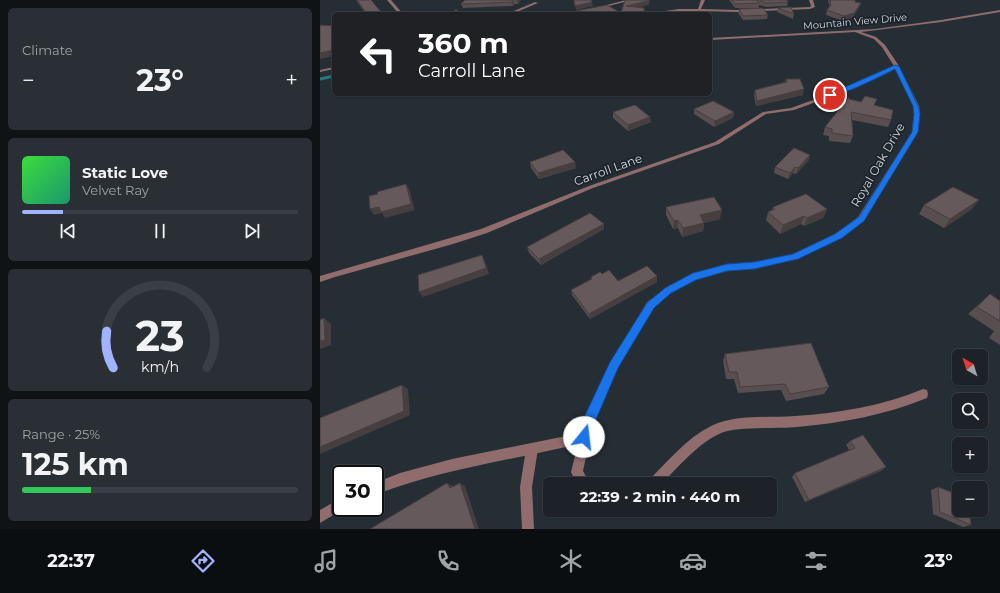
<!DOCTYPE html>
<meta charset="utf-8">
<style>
:root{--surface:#1c2228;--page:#292f34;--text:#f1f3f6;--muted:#a0a4a8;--line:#3a3f45;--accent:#a1b3fd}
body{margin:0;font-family:Montserrat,sans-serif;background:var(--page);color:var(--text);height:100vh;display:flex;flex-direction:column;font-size:15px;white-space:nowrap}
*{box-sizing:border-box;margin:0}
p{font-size:13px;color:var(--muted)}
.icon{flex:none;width:22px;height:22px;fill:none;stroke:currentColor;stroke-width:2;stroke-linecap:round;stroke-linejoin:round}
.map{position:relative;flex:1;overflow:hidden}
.drawer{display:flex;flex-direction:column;gap:8px;padding:8px;background:#0f1316;width:320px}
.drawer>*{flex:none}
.top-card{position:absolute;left:12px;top:12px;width:380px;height:84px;border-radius:6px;box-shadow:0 1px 3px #0004,0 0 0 1px var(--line);background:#202124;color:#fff;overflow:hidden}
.needle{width:26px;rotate:321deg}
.controls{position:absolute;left:632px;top:349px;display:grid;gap:8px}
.controls a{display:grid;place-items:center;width:36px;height:36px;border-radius:6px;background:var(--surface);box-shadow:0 1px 3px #0004,0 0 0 1px var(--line);font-size:20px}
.speed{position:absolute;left:12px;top:465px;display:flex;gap:8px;font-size:20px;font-weight:700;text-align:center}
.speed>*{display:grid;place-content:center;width:52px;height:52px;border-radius:50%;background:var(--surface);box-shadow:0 1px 3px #0004,0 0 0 1px var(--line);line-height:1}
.speed .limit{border:2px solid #111;border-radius:6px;background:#fff;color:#111}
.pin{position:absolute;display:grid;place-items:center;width:34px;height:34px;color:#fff;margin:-17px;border:2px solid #fff;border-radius:50%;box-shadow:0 1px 4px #0007}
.me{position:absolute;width:44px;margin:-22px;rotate:16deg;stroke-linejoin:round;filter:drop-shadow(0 0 3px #0008)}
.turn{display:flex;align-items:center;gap:14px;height:84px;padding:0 20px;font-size:18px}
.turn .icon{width:52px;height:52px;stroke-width:2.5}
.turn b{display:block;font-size:28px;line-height:34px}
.big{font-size:30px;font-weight:700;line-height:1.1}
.drawer .tile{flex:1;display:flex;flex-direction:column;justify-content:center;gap:6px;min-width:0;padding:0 14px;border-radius:6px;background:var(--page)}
.drawer .dial{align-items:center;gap:0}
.dial svg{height:104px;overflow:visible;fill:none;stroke:var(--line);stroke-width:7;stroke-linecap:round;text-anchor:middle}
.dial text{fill:var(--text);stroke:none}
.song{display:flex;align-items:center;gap:12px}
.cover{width:48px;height:48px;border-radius:6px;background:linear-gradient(135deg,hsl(120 70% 55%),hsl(160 70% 35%))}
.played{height:4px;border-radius:2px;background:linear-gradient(90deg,var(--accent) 15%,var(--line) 15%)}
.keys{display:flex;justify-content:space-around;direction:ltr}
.heat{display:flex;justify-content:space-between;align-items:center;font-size:22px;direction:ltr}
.charge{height:6px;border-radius:3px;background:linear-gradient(90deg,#34c759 25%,var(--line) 0)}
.trip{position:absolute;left:223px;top:477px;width:234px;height:40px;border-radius:6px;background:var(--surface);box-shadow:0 1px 3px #0004,0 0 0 1px var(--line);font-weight:700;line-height:40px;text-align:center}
.dock{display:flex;height:64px;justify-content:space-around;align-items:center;background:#0b0e10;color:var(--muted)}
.dock .icon{width:28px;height:28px}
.dock .current{color:var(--accent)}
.dock b{font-size:18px;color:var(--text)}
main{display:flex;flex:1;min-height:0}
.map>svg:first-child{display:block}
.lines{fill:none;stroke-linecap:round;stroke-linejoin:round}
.stream{stroke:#247b7c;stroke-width:3}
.lane{fill:#906d6c;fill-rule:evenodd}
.street{fill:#906d6c;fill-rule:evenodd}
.wall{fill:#584d4f}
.shaded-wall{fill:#473e40}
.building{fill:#66595c;stroke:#473e40}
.route{fill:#1a73e8;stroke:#114b97}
.labels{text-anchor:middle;stroke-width:3.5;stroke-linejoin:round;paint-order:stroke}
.far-street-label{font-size:10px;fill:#d4d9de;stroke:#1c242b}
.street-label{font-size:12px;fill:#d4d9de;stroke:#1c242b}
</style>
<main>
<section class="drawer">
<div class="tile"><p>Climate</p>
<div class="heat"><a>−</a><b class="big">23°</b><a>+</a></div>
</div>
<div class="tile">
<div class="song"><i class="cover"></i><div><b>Static Love</b><p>Velvet Ray</p></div></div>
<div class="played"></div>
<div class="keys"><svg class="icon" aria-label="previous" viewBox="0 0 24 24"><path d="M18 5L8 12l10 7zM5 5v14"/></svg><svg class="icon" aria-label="pause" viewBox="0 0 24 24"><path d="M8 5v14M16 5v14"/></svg><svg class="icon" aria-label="next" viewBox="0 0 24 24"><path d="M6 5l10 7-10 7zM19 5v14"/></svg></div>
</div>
<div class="tile dial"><svg viewBox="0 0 100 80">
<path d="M14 69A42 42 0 1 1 86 69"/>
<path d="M14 69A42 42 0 0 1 9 41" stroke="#a1b3fd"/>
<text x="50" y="56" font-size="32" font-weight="700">23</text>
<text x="50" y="72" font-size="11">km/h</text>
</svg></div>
<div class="tile"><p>Range · 25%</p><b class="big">125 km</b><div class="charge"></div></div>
</section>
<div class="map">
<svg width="680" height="529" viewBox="0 0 680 529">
<rect width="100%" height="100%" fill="#252e35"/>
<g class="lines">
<path class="stream" d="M0,79L14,76"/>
<path class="lane" d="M67,0H71L83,14H79Z
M306,0H312L277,9L275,8Z
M215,2L218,3L192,14H187Z
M266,9L267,11L254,14H247Z
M212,443L216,445L218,449L212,487L214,529H202L200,487L206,449L208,445Z"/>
<path class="street" d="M381,0H385L381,9L417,10L490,7L491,6L489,0H493L495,7L490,9L417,12L380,11L378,14L376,13L377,11H359L325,14L359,9H378Z
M680,10V12L621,22L541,32L556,37L565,45L579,66L599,106L600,114L598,132L544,221L521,238L478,258L434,269L407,271L375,280L351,293L333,308L298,368L273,424L263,471L270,484H257L251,472L258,444C188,461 122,469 55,495V483L80,473L132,459L261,433L264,420L291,362L327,302L345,289L370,275L407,265L434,263L473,254L515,234L538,217L592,132L594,114L593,106L576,68L538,87L474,110L446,114L399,144L273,188L167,233L133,244L15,277L0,282V276L161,229L269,186L395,142L443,112L471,108L534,85L574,66L562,47L554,39L535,32L390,40V38L555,29L621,20Z
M14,67V69L0,72V70Z
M603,389L607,390L608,394L607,398C565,415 522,423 477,427C457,429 415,426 399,434C376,445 359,467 341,484H327L329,480C348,461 367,438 391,426C417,414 448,418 475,416C520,413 562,406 603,389Z
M21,498V508H25L0,523V510Z"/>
</g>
<path class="wall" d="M36,0H51L62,14H46Z
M145,0H201L198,4H194L193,6L143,8L141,4Z
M409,0H467L468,2L467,6L446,7L439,5V8H415Z
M508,0H535V2L541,3L539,7L533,17L523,21L506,15L507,10L510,7Z
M458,8L474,14L473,19L457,12Z
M419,9L448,15L447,19L423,20L418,13Z
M466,79L483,95L436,106L434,95L435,90L465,82Z
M529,99L554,105L571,120L568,127L532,120L533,136L530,143L509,141V136L503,135L505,127Z
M374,109L414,112L413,118L394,127L374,114Z
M293,112L331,122L308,131L293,118Z
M489,160L476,174L473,173L468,179L454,173L455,167Z
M210,162L256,168L219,179L211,168Z
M604,205L652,209L624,228L599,214Z
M346,207L400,219L384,223L383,231L362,237L358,228L353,229L346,215Z
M453,207L507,209L503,218L484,226L481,224L460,234L446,220L448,212L452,210Z
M284,229L221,265L209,253L207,247Z
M282,274L298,281L337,276V282L270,319L252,295L251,290L271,279V277Z
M670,294L680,301V345L669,338L674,331L648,314Z
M405,354L509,387L504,394L466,401L461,390L418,393L414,379H406L403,361Z
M530,441L566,467L561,471L485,502L472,477L475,473L530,451L526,445Z
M618,487L651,525L643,527L613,514L611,490Z"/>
<path class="shaded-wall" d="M193,0L194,4L193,6L192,2Z
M197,0H201L198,4Z
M330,0L329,5L306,10V6Z
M272,2L273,6L256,10L255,6Z
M541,3L539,7L533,17L523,21L524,16Z
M14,50V56L0,59V53Z
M484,89L483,95L436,106L437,101Z
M414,112L413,118L394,127L395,121Z
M330,117L331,122L308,131V125Z
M490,155L489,160L476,174L478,168Z
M255,162L256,168L219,179L218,173Z
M475,167L473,173L468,179L470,173Z
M86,184L89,189L95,210L65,218L62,213L54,215L50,209L59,207Z
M659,200L652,209L624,228L630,219Z
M507,209L503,218L484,226L487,218Z
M402,210L400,219L379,224L380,215Z
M484,216L481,224L460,234L463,225Z
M358,220V228L353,229L354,221Z
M384,223L383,231L362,237L363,228Z
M284,224V229L221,265L219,259Z
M162,255L165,261L169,274L103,297L99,292Z
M337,276V282L270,319L269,314Z
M4,318L11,324V345L0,349V341Z
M82,385L88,389L90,415L0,454V447Z
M566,467L561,471L485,502L489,500Z
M127,483L133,486L135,491L130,488Z
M140,483L145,486L159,529H155Z"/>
<path class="building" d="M37,0H51L62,13L61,14H47Z
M145,0H193L192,2L141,4Z
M254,0H271L272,2L255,6Z
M305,0H329L328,1L306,6L324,8V11H326V14H258L256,11L287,5L301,13Z
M412,0H437L439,3L415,4Z
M439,0H467L468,2L446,3Z
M510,0H535V2L541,3L534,13L524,16L507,10L511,5Z
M471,7L474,14L458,8Z
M443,8L448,15L423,16L419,9Z
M136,9L140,14H132Z
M0,25L14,26V47H13L14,50L0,53Z
M466,79H480L484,89L437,101L435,90L467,82Z
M545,96L557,99L554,105L573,110L571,120L531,112L533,136L512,133V129L505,127L529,97V99L541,102Z
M393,101L414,112L395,121L374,109Z
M315,105L330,117L308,125L293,112Z
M474,148L490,155L478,168L475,167L470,173L455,167Z
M243,150L255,162L218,173L210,162Z
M86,184L91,204L61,212L59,207L50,209L49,196L58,194L57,192Z
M633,187L659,200L630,219L604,205Z
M486,194L507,209L487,218L484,216L463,225L448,212L455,209L453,207Z
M394,197L402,210L380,215L384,223L363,228L358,220L354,221L346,207Z
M270,213L284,224L219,259L207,247Z
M162,255L166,268L99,292L98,275Z
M327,266L337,276L269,314L251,290L272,279L271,277L280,272L282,274L289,270L298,281Z
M670,294L680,301V321L657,307Z
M4,318L5,340L0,341V320Z
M491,343L509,387L470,394L465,384L420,387L417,372H409L405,354Z
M82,385L84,411L0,447V418Z
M543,435L566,467L489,500L475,473L535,448L530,441Z
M127,483L130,488L140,483L155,529H50Z
M618,487L639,495V510H649L651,525L620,512Z"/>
<path class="route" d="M575,65L579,66L598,106L600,114L598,132L544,221L522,238L478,259L434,269L407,271L376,280L351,293L334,308L298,368L274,424L269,442L264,444L260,442L258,437L261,424L290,362L327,303L345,288L373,273L407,264L434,262L473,254L515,234L539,217L592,132L594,114L593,106L575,69C565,74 515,100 507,95Z"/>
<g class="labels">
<g class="far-street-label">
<text transform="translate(535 21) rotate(-5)" y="4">Mountain View Drive</text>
</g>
<g class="street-label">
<text transform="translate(558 165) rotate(-60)" y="4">Royal Oak Drive</text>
<text transform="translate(288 170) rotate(-20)" y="4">Carroll Lane</text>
</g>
</g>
</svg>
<div class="controls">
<a><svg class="needle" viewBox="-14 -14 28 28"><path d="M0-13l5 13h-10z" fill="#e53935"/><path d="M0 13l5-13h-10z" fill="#a0a4a8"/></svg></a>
<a><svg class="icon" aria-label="search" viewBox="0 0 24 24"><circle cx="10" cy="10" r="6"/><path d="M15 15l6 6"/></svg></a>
<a>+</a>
<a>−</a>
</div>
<div class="speed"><div class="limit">30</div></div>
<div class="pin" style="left:510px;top:95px;background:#d93025"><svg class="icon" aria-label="arrive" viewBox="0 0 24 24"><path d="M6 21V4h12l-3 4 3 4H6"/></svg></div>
<svg class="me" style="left:264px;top:437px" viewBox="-20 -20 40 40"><circle r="19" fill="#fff"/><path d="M0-13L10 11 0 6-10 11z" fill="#1a73e8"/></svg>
<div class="trip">22:39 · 2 min · 440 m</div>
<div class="top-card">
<div class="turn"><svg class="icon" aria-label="left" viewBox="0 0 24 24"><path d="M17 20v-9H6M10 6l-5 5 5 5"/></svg><div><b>360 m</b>Carroll Lane</div></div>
</div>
</div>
</main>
<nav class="dock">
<b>22:37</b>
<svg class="icon current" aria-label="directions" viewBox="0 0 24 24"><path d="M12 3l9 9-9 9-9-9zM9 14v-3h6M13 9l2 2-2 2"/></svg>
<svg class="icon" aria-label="music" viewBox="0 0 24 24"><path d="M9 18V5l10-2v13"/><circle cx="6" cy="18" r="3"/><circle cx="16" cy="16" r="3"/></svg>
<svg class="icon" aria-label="phone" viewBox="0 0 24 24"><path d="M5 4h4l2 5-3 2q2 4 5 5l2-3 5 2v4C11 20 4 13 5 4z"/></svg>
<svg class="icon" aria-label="climate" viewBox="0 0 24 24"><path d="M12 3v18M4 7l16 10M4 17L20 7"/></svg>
<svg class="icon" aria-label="car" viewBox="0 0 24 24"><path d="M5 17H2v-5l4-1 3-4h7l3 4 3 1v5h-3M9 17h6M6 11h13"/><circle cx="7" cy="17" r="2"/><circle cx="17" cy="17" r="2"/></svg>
<svg class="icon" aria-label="filters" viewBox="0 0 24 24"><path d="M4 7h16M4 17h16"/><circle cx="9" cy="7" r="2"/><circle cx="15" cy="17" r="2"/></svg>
<b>23°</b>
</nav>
